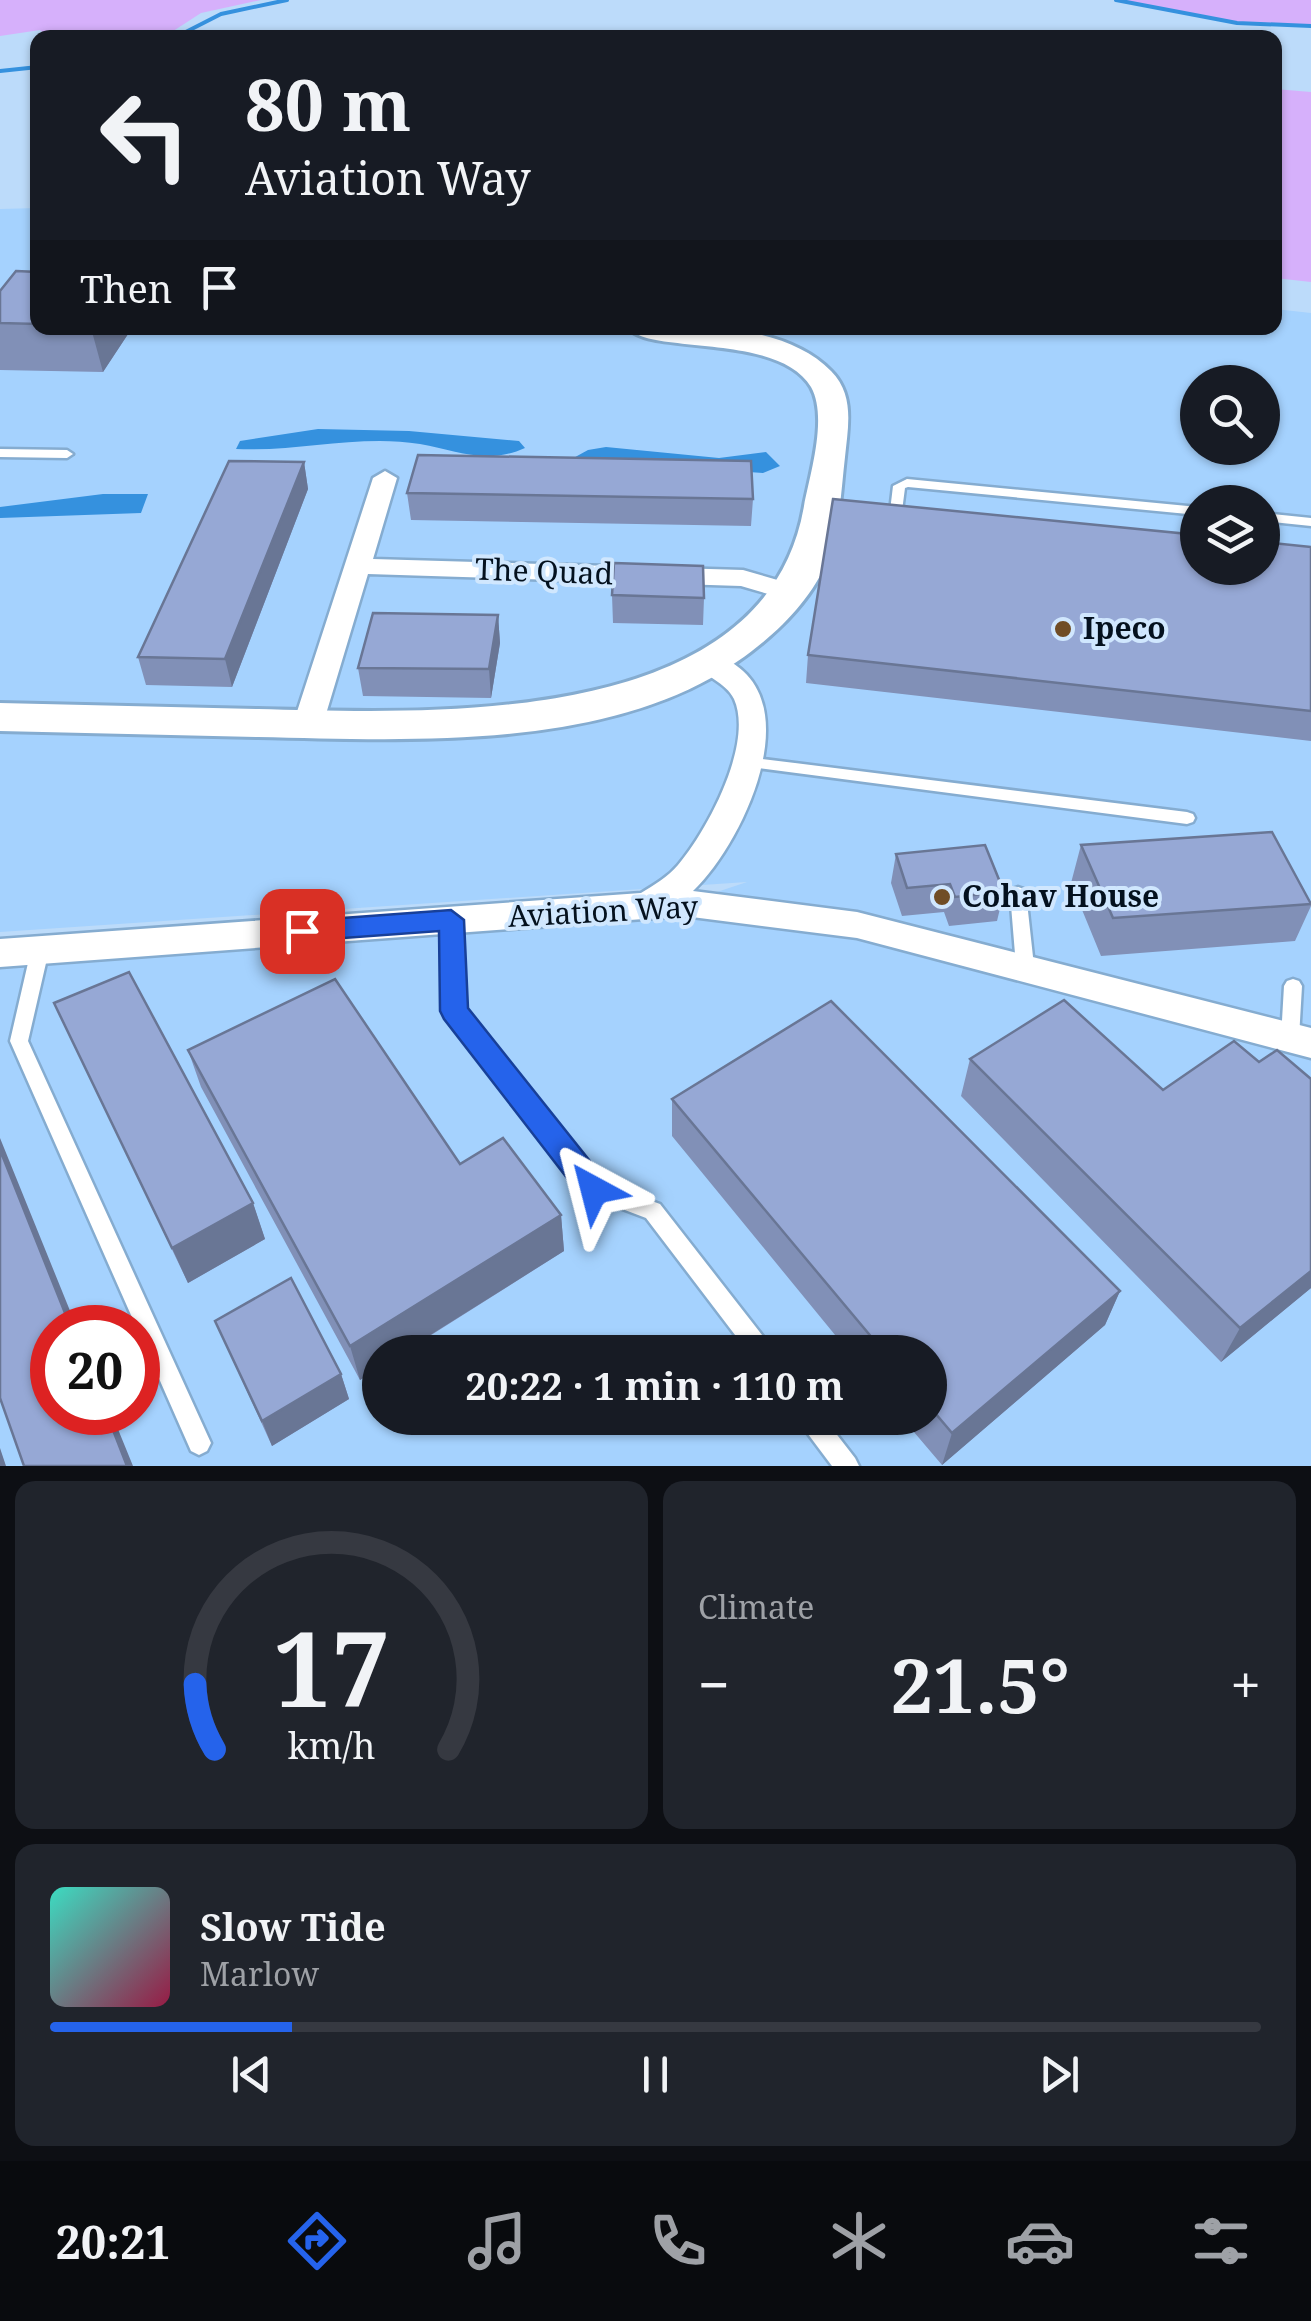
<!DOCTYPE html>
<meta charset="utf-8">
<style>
:root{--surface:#171b24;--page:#20242c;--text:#f1f3f6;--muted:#9ea1a6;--line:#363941;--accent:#2563eb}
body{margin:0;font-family:"Noto Serif",serif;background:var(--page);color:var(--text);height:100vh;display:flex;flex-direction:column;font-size:38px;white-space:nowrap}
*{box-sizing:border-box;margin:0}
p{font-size:32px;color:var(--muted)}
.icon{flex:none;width:55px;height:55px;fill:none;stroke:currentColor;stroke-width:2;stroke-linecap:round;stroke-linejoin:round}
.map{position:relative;height:1466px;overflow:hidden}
.sheet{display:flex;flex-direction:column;gap:15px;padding:15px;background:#0d0f14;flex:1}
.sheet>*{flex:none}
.guide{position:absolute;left:30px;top:30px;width:1252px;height:305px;border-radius:20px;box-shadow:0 2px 8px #0004;background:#171b24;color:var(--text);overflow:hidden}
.tools{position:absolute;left:1180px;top:365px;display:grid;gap:20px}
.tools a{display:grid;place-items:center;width:100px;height:100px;border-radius:50%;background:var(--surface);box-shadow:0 2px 8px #0004;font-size:50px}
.speed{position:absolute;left:30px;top:1305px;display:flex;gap:20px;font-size:50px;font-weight:700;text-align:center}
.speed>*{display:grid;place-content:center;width:130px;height:130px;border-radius:50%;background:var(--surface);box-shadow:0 2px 8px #0004;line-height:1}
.speed .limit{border:15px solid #d22;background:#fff;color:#111}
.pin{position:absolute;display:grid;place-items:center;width:85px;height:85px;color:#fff;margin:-42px;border-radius:20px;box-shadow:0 5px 15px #0006}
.me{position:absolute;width:110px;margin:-55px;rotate:322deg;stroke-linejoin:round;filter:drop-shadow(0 0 8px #0008)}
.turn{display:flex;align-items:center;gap:35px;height:210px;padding:0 50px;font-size:45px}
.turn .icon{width:130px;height:130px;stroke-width:2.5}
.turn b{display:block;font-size:70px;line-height:85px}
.then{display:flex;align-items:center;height:95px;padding:0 50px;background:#0003;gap:20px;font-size:38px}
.big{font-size:75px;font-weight:700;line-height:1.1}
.sheet .widget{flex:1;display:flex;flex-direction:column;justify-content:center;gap:15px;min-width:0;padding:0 35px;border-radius:20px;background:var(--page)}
.sheet .dial{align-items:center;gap:0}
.dial svg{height:260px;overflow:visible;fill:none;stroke:var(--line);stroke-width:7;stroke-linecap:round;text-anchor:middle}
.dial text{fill:var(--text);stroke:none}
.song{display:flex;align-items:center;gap:30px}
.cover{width:120px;height:120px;border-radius:15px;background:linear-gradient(135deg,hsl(170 70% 55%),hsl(340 70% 35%))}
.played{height:10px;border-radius:5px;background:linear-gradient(90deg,var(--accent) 20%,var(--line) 20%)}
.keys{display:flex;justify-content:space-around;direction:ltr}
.heat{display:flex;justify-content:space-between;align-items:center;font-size:55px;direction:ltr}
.sheet .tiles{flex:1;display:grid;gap:15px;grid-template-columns:1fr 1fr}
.widget:last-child{grid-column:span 2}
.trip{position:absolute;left:362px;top:1335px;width:585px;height:100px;border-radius:50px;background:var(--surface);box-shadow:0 2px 8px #0004;font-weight:700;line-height:100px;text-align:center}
.tabs{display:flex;height:160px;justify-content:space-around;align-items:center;background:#090b0e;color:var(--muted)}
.tabs .icon{width:70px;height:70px}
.tabs .selected{color:var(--accent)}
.tabs b{font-size:45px;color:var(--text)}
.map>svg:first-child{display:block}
.built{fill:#a5d2fe;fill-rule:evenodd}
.green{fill:#d6b0fb}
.water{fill:#3591de}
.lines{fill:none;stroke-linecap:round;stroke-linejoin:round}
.stream{stroke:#3591de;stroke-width:4}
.lane-casing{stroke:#85acd0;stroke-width:5}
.street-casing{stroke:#85acd0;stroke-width:5}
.secondary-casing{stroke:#85acd0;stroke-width:6}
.lane{fill:#fff;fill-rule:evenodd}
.street{fill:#fff;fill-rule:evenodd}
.secondary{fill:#fff;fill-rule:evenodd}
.wall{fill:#8190b7}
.shaded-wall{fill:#697695}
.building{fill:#96a8d5;stroke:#697695;stroke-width:2.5}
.route{fill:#2563eb;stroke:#184099;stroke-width:2.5}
.poi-dot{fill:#704d26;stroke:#d0e7fe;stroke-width:4}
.labels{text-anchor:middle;stroke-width:8;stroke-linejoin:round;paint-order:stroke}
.street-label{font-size:30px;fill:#04111e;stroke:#d0e7fe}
.poi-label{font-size:30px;font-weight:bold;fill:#04111e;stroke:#d0e7fe;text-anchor:start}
</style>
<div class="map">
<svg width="1311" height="1466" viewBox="0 0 1311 1466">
<rect width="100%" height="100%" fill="#bcdbfa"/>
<path class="built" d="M37,208L38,328H1275V309L1311,313V1466H0V953L684,903L747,882L0,932V209ZM1198,382H1262V448H1198ZM1198,502H1262V568H1198ZM52,1328H138V1412H52ZM380,1352H930V1418H380Z"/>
<path class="green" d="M0,0H261L201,13L164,37H48L40,30L0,36Z
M1116,0H1311V26L1237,23Z
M1275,89L1311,92V282L1275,278Z"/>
<path class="water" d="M318,429L409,431L519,441L525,448C487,465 458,451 420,444C360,434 297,452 236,449L240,441Z
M606,447L719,458L766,452L780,466L763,473L649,465L557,467L588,450Z
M103,494H148L141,513L0,518V507Z"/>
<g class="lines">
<path class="stream" d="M1116,0L1237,23L1311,26
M174,38L221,14L287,0
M0,71L38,67"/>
<defs>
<path id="lane" d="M0,449L67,450L73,454L67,458L0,457Z
M907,479L1198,507V515L908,487L905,488L902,511L900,514H892L890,511L893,486Z
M1262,513L1311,518V526L1262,521Z
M747,757L1187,812L1193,814L1195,818L1193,822L1187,824L742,766L739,762L742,758Z
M1018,887L1024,889L1026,893L1034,966L1031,971L1025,973L1019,971L1016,966L1010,893L1012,889Z
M451,913L457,915L460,920L463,1009L602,1183L660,1204L769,1344L772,1352H748L646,1218L588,1196L448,1016L445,1011L442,920L445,915Z
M40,943L46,945L49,950L28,1041L211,1443L207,1451L199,1455L191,1451L10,1041L31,950L34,945Z
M1293,979L1299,981L1302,986L1299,1038L1297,1043L1290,1046L1283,1043L1281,1038L1284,986L1287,981Z
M799,1418H824L855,1458L859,1466H832L802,1426Z"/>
<path id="street" d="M385,471L397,478L373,559L743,570L798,586L802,592L789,600L741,586L368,574L323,724L319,731H297L293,724L373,478Z
M708,653C819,682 746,841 693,891L857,912L1311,1028V1058L857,938L684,916L0,967V939L641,893C654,885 668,877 678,865C707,831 754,744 734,699C726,682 704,677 694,662Z"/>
<path id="secondary" d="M629,328C691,324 784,323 831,371C855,395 848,427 845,457C841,491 840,529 827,561C808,609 756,653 711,678C582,750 401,740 258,737C172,735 86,733 0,731V703C86,705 172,707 258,709C428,713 766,731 804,506C810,474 828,417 811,387C778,332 648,355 629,328Z"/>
</defs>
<use href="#lane" class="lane-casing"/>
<use href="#street" class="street-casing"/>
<use href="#secondary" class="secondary-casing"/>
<use href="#lane" class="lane"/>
<use href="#street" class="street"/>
<use href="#secondary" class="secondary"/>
</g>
<path class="wall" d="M38,272V328H132L103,372L0,370V291Z
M304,462L308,489L232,687L146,685L138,657Z
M407,493L753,499L751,526L411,520Z
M1311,547V741L806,683L808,655Z
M612,595L704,598L703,625L613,623Z
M498,615L500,643L491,698L363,696L358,668Z
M1081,845L1311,902V906L1295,941L1101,956L1071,883Z
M896,854L1004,892L997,921L949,926L944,912L902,916L891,883Z
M54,1003L253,1203L265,1239L188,1283Z
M188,1050L460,1164L561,1215L564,1251L360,1380L201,1087Z
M970,1059L1163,1090L1259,1062L1311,1079V1288L1221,1362L961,1096Z
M672,1099L1120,1291L1105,1325L942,1465L902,1418H930V1352H849L672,1136Z
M215,1321L341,1374L349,1399L272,1446Z"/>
<path class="shaded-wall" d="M91,328H132L103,372Z
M304,462L308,489L232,687L225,659Z
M498,615L500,643L491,698L489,669Z
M0,1138L77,1328H71L0,1150Z
M253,1203L265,1239L188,1283L172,1248Z
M561,1215L564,1251L403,1352H380V1367L360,1380L350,1346Z
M1311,1271V1288L1221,1362L1240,1328Z
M1120,1291L1105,1325L942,1465L952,1433Z
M341,1374L349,1399L272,1446L262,1421Z
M106,1412H111L133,1466H127Z
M0,1448L6,1466H0Z"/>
<path class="building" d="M16,271L38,272V324L0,323V291Z
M418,455L751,461L753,499L407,493Z
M229,461L304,462L225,659L138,657Z
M833,499L1198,535V568H1262V542L1311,547V711L808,655Z
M614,563L703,566L704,598L612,595Z
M373,613L498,615L489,669L358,668Z
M1272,832L1311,904L1113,918L1081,845Z
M985,845L1004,892L955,897L950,884L907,888L896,854Z
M129,972L253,1203L172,1248L54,1003Z
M335,979L460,1164L503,1138L561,1215L350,1346L188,1050Z
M1064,1000L1163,1090L1234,1041L1259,1062L1277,1050L1311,1079V1271L1240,1328L970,1059Z
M831,1001L1120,1291L952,1433L930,1407V1352H884L672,1099Z
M0,1150L71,1328H52V1412H106L127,1466H24L0,1398Z
M291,1278L341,1374L262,1421L215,1321Z"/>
<path class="route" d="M451,910L464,920L468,1008L605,1180L610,1190L605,1200L594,1204L584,1200L444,1019L440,1011L439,931L302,941L289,931L302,921Z"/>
<g class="poi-dot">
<circle cx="1063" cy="629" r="10"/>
<circle cx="942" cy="897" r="10"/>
</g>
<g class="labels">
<g class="street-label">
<text transform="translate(544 572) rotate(2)" y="10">The Quad</text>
<text transform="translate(603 912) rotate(-3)" y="10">Aviation Way</text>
</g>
<g class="poi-label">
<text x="1083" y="639">Ipeco</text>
<text x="962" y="907">Cohav House</text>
</g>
</g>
</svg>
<div class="tools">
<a><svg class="icon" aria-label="search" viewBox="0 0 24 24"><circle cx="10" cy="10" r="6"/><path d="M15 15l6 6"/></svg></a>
<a><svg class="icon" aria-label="layers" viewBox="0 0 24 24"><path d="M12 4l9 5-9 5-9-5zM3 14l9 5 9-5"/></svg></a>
</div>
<div class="speed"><div class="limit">20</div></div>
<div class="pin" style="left:302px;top:931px;background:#d93025"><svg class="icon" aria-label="arrive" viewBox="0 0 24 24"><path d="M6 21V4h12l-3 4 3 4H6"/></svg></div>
<svg class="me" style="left:594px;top:1190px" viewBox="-20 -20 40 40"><path d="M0-17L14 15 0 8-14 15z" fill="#2563eb" stroke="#fff" stroke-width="4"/></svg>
<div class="trip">20:22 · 1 min · 110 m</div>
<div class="guide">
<div class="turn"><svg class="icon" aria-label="left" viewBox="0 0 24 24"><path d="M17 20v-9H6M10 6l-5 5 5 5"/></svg><div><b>80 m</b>Aviation Way</div></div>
<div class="then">Then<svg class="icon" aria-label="arrive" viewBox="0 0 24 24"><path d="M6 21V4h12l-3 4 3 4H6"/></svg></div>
</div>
</div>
<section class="sheet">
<div class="tiles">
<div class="widget dial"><svg viewBox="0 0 100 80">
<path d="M14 69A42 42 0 1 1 86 69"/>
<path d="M14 69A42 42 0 0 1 8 49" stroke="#2563eb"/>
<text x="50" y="56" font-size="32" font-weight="700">17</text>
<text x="50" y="72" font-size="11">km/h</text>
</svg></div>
<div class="widget"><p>Climate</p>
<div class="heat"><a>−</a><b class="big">21.5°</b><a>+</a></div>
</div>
<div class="widget">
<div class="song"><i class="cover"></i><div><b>Slow Tide</b><p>Marlow</p></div></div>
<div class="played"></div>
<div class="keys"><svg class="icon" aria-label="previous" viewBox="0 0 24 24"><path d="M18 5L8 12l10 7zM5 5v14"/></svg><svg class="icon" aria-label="pause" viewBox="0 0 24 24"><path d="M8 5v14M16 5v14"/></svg><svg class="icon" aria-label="next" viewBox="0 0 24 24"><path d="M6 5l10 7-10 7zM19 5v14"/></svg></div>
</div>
</div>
</section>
<nav class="tabs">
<b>20:21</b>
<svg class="icon selected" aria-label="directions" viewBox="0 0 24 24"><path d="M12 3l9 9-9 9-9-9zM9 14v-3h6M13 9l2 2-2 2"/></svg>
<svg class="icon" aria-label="music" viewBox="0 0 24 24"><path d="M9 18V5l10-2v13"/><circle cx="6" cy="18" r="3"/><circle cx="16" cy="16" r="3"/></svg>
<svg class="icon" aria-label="phone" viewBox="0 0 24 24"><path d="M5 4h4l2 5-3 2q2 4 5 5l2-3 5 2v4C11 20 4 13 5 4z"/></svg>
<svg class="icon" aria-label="climate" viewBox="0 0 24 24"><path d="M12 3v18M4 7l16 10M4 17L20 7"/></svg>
<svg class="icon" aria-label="car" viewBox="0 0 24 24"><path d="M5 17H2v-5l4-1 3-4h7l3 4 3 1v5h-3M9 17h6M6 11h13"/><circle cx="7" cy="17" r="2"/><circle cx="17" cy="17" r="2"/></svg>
<svg class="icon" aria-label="filters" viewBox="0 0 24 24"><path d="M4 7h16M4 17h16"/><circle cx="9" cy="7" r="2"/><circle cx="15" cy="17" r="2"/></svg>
</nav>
